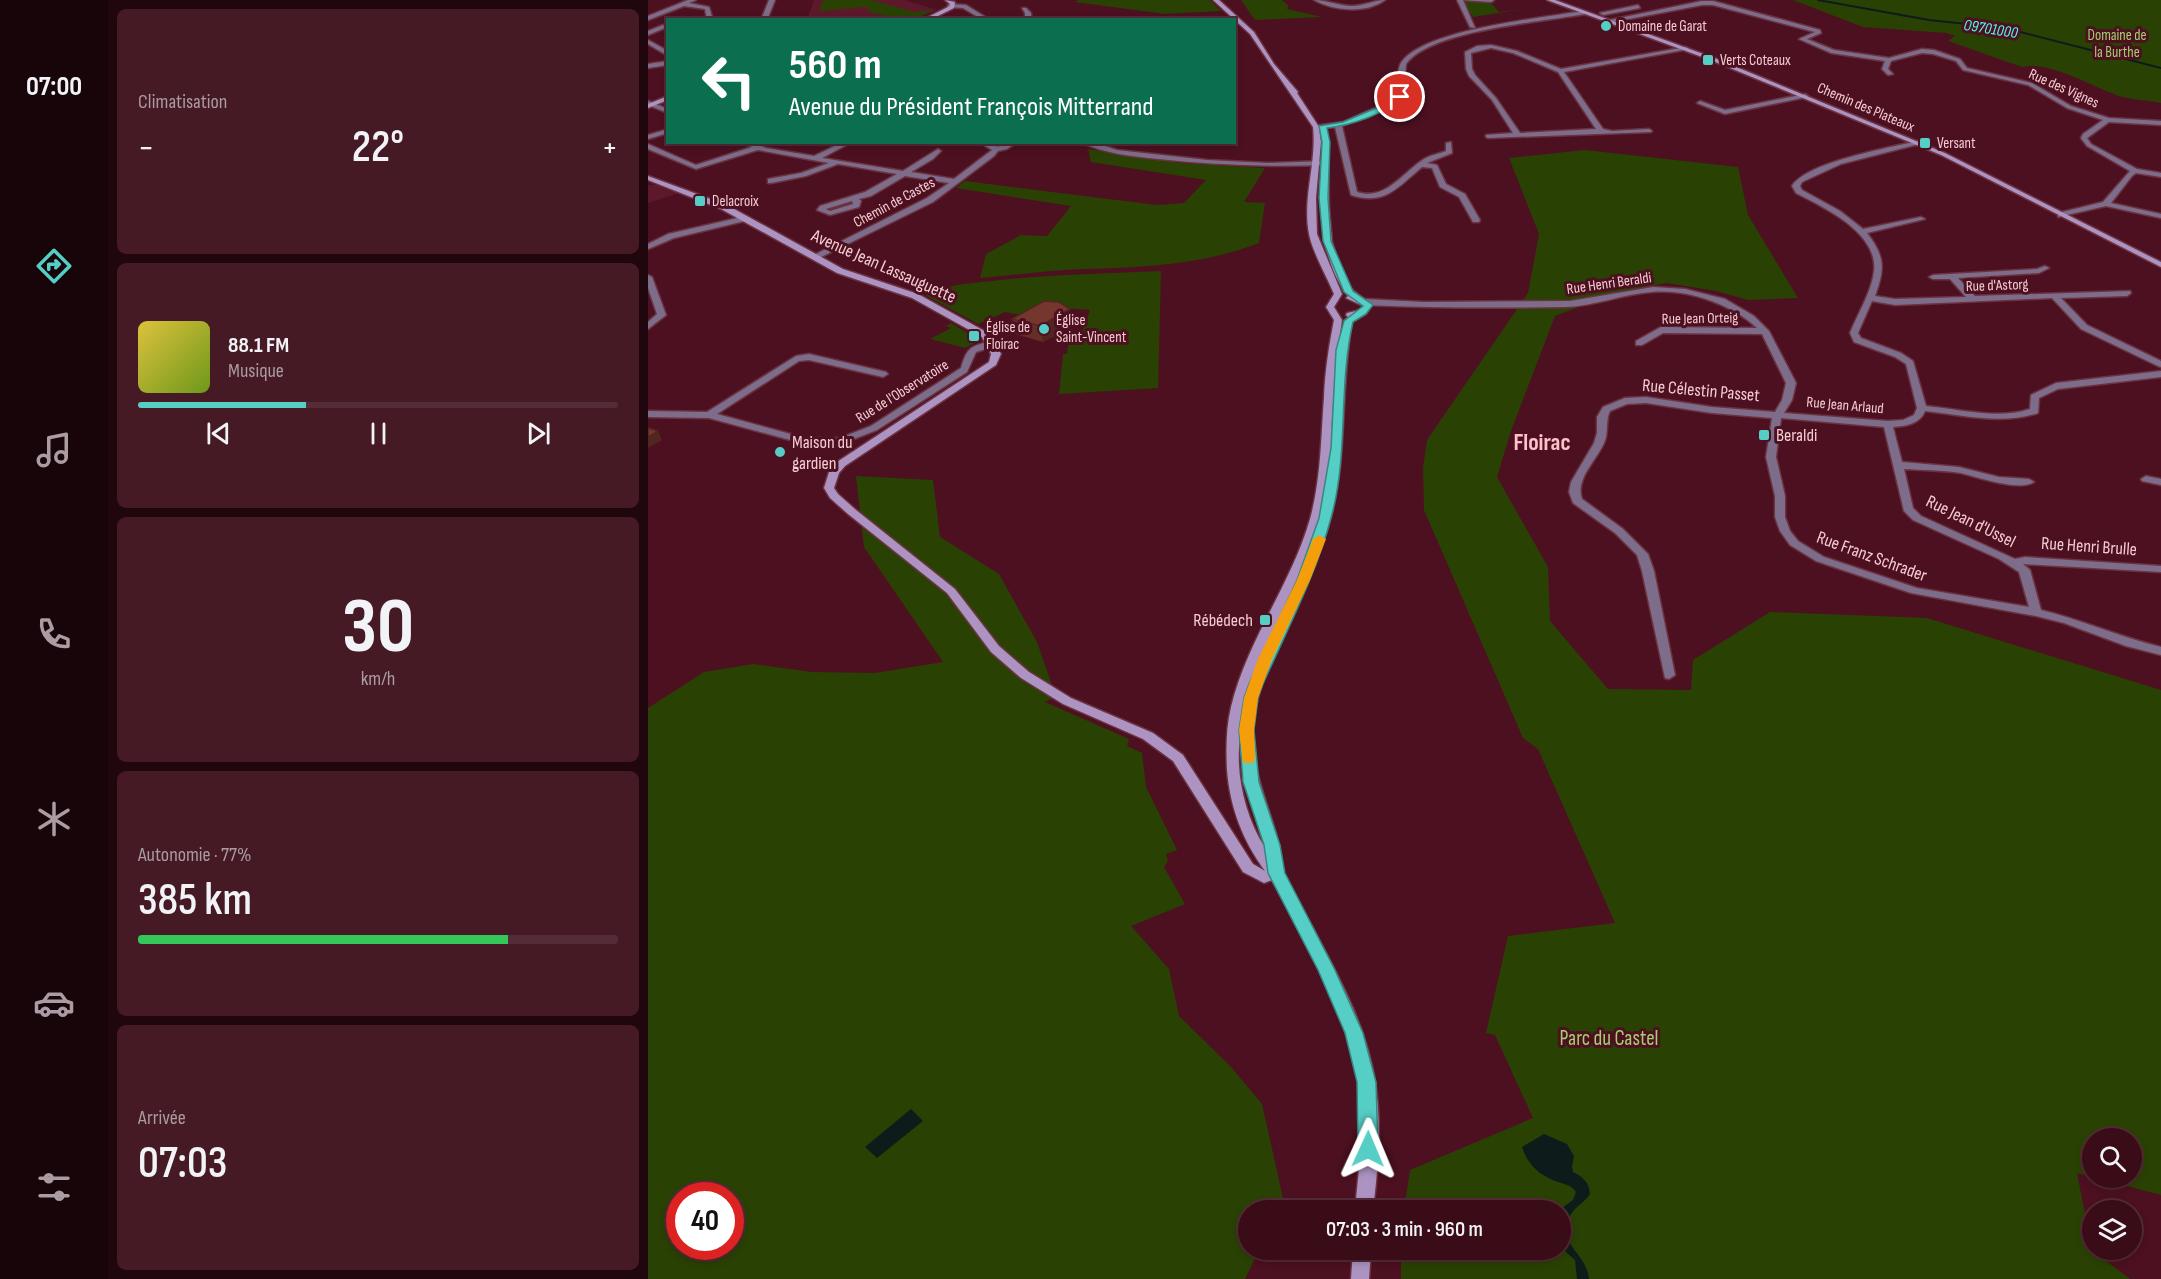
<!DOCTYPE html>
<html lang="fr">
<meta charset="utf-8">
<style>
:root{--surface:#3a0c18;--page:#451a25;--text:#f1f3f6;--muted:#ab9ba2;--line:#542c37;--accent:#55cec5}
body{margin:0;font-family:"Sofia Sans Condensed",sans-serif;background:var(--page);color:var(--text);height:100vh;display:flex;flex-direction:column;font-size:22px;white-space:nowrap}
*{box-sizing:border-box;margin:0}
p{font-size:20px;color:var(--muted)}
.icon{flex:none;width:33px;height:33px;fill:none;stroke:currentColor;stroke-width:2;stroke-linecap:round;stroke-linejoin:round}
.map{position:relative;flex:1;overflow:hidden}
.drawer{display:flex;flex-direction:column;gap:9px;padding:9px;background:#20070d;width:540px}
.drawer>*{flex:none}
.hud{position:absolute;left:18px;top:18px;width:570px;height:126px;border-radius:0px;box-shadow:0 3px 9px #0003,0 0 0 2px var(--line);background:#0b6e4f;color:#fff;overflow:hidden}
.buttons{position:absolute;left:1434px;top:1128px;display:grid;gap:12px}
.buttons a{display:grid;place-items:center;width:60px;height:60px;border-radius:50%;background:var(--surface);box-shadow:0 3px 9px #0003,0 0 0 2px var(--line);font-size:30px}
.speed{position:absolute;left:18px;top:1182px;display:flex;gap:12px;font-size:30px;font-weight:700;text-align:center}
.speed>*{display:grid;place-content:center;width:78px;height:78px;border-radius:50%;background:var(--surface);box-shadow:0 3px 9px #0003,0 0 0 2px var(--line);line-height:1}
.speed .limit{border:9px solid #d22;background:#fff;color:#111}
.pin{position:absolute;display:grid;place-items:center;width:51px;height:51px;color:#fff;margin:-26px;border:3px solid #fff;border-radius:50%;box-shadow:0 2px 6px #0007}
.me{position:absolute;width:66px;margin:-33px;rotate:1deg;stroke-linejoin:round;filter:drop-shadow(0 0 4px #0008)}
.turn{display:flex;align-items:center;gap:21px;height:126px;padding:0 24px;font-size:27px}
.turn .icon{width:78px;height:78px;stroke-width:2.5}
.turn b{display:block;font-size:42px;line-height:51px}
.big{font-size:45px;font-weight:600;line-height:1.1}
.drawer .card{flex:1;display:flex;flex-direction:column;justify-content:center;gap:9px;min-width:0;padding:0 21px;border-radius:9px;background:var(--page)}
.drawer .dial{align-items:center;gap:0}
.dial b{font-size:78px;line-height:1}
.song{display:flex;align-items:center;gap:18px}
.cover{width:72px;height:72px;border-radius:9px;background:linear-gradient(135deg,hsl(50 70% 55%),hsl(80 70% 35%))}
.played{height:6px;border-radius:3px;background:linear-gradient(90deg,var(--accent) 35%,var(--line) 35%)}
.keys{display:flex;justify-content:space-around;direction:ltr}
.heat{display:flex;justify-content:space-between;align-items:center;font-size:33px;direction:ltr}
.charge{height:9px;border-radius:4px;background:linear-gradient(90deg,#34c759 77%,var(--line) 0)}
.trip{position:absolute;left:590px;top:1200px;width:333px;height:60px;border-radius:30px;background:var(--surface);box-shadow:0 3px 9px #0003,0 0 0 2px var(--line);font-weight:600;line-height:60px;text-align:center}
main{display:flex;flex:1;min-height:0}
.dock{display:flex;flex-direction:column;width:108px;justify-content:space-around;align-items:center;background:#17050a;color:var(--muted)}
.dock .icon{width:42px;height:42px}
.dock .selected{color:var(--accent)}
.dock b{font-size:27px;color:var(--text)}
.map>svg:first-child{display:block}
.built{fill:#5d182b}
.green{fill:#2a4104;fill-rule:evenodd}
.water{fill:#0d1c1a}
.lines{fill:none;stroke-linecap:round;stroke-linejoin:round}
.stream{stroke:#0d1c1a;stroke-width:2}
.street-casing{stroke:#6b3240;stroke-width:3}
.secondary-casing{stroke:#6b3240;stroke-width:3}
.street{fill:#7d6d8a;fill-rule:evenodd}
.secondary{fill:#ac93c1;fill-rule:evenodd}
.wall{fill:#652e27}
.shaded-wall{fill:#522620}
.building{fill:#75362d;stroke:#522620;stroke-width:1.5}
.route{fill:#55cec5;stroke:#378680;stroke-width:1.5}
.slow{fill:#f59e0b}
.poi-dot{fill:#55cec5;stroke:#4d1020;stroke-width:2}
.labels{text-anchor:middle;stroke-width:6;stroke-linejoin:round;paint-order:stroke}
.far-poi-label{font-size:15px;fill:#f5ccd2;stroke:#4d1020;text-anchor:start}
.far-park-label{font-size:15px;fill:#a3cf6f;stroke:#4d1020}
.far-street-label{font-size:15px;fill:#f5ccd2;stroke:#4d1020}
.far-water-label{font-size:16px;font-style:italic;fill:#53f7ed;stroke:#4d1020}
.street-label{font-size:18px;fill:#f5ccd2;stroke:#4d1020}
.poi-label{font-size:18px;fill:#f5ccd2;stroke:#4d1020;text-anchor:start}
.near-park-label{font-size:21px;fill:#a3cf6f;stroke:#4d1020}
.district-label{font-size:24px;font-weight:bold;fill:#ffc0c9;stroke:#4d1020}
</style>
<main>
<nav class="dock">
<b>07:00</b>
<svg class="icon selected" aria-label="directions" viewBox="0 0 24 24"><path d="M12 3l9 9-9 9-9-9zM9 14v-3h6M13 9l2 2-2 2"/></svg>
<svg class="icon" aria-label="music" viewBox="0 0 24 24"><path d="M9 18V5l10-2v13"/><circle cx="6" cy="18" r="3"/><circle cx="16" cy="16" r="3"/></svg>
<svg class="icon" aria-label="phone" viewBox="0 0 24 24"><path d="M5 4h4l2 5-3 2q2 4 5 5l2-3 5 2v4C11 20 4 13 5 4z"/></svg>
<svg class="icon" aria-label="climate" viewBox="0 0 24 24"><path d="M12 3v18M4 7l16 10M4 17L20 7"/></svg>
<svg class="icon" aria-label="car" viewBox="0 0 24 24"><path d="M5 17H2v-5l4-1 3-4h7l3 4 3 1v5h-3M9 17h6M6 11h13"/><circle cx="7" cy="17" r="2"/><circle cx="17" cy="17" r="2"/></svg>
<svg class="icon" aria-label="filters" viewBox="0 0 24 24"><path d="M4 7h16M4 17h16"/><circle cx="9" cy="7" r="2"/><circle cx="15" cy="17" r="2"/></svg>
</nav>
<section class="drawer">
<div class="card"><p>Climatisation</p>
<div class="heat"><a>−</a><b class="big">22°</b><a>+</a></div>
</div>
<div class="card">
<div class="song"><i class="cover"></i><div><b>88.1 FM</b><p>Musique</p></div></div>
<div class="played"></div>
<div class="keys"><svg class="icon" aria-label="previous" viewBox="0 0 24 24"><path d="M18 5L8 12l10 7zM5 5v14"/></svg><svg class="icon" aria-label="pause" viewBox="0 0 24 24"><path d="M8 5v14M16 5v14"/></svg><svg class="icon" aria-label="next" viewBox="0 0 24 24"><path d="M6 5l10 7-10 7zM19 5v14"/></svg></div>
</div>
<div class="card dial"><b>30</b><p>km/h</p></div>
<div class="card"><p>Autonomie · 77%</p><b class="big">385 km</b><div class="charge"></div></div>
<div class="card"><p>Arrivée</p><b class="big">07:03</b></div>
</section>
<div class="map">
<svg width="1513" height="1279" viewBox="0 0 1513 1279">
<rect width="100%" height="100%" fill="#4d1020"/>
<path class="built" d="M166,0H257L289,10L267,19L159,20Z
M0,185H10L31,193L0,203Z"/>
<path class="green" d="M175,0H223L266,12L286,10L269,18L238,16L220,12L221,8L217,7L171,11Z
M430,0H562L573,11L517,14L427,2Z
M593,0H634L641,6L639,9L674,17L607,20Z
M1145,0H1513V103C1500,100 1484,100 1471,96C1444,87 1403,61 1374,67L1300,41L1307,36L1299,33L1215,27Z
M815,2H842L851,12L876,9L825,17Z
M440,149L532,163L617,168L596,202L617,203L611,243C555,265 497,267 438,269C403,270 367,275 332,278L338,254L373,235L399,236L423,206L308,188L317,181L509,205L536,203L558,180L443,162Z
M937,150L1090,167L1100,215L1150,298L1100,300L1068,291L1019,283L970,292L907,316L863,431L849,477L900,567L902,621L960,689L1043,690L1045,660L1122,612L1279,618L1513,690V1195L1448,1178H1484V1138H1444V1177L1429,1173L1444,1250L1482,1279H753V1250H912V1210H756L762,1170L885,1118L847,1035L838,1033L860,936L967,923L890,749L875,738L776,510L775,468L779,440L880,293L891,234L861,158Z
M513,271L510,388L411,394L415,354H419L420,345L404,337L412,332L418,335L435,330L442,310L403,307L373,315L357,312L330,324L277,295C299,285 320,283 344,281C400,274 457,274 513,271Z
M303,323L328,338V342L317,348L282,339L303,328L298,326Z
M208,476L285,480L292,537L351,574L389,642L408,697L397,702L481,739L479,746L494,753L498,787L529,850L518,854L520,861L516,867L537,904L483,926L521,969L531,1016L583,1067L614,1104L635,1198L629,1210H600V1250H611L597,1279H0V708L56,672L105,664L164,672L227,673L295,662L216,547ZM32,1196H82V1246H32Z"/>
<path class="water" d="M263,1109L275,1121L229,1158L217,1147Z
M896,1134L919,1144L926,1156L924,1166L925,1172C935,1177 941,1182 942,1194C937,1202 928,1206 923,1214C905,1243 939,1252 941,1279H929L927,1260L912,1247L911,1210L925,1200L928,1192C922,1184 915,1184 907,1181C890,1174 880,1165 874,1147Z"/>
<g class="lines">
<path class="stream" d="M1170,0L1281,20L1357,28L1513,68"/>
<defs>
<path id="street" d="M40,0H48L41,3L61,7L65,20H59L57,9L36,6L0,20V16Z
M121,0H127L119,20H113Z
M666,0C679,0 691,6 704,6C716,6 726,0 737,0C718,14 686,11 666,0Z
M809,0H815L827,28L822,27Z
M815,0H846L843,2Z
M1054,1H1065L1172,30L1173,33L1159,39L1186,50L1241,58L1274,49L1286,50L1312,59L1319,68L1384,83L1423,106L1461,118L1513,121V125L1461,122L1439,138L1443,144L1489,169L1513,173V177L1488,173L1484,176L1463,203L1513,214V218L1458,206L1410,217V213L1455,202L1482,171L1439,146L1433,138L1435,134L1455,120L1419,108L1380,85L1315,70L1308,61L1285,54L1274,53L1243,61L1240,69L1245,74L1240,75L1234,69L1237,61L1183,53L1151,39L1167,32L1065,5H1054L960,23L957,21Z
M301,4L318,5L342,20H335L315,8L299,7Z
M990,5L992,8L955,15L952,13Z
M374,8H378L383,13V20H377V13Z
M935,11L937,14C895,22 782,30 758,64L756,90L752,101L694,126L709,192C738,201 754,173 776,159C782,155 791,154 798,151V143L803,142L804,153L779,163L789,165L798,184L817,194L832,220L831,222H825L811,197L792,187L784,168L774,167C750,187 737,206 703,195L687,127L668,129L666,128V126L695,122L747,99C752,86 746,69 756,59C784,29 893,18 935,11Z
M15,25L17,28L0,35V31Z
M0,40L20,51V56L0,44Z
M843,45L869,51L913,69L1038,47L1041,49L916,72L955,129L964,131L1001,129L1004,131L1003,132L840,138L838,137V135L865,133L844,100L821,76L818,69L817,52L829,46ZM843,48L865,53L910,72L948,129L872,133L848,98L827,75L824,69L823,53Z
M20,61V65L0,68V64Z
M1157,94L1160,96L1159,97L1077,114L1049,103L1052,101L1077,110Z
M0,101L20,109V113L0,105Z
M20,129V133L0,139V135Z
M1269,141L1272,143L1271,144L1193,164L1154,182L1152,186L1154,190L1192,211L1215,229L1273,217L1277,219L1219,233C1237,256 1237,269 1227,296L1247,299L1318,297L1302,279H1285L1281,277L1285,275L1389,269L1397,266L1401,268L1391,273L1310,278L1327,296L1482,291L1483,293L1479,296L1413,298L1439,325L1513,361V367L1510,366L1433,329L1404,298L1247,305L1224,301L1210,333L1213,338L1253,353L1265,361L1278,406C1311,409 1350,420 1382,409L1383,395L1408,383L1513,371V377L1410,389L1391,398L1390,413C1354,425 1314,415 1277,411C1272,424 1258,426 1245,427L1254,462L1311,467L1351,477L1381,479L1386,482C1372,492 1329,477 1313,473C1294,470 1274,470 1256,469L1265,508L1273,516L1367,559L1377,557L1513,566V572L1375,564L1382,570L1393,610C1434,620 1472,637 1513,647V655L1478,646L1416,623L1388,616L1263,593L1168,561L1142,545L1132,531L1127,517V496L1118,457L1124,418L1064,413L998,403L979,404L962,411C957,421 961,433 956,443C948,461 927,479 934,499L975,529L1000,554L1006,571L1027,675L1021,679L1017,678L994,571L989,555L967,533L925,503L921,492L923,482L946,443L949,433V417L955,407L977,398L998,397L1064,407L1127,412L1134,400L1138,383L1114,334L1015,333L994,345H988V341L1013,327L1109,328C1083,304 1040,289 1004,292C975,294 947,306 918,307C851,308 784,308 717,305L713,302L717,299L776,302L922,301L1005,287L1037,289L1077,299L1106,316L1121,331L1148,383L1144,400L1136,413L1240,421L1255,420L1266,415L1269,408L1258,364L1247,357L1206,342L1202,333C1210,313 1223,293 1226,272C1231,233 1177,208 1148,193L1144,186C1159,162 1241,148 1269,141ZM1133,418L1236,427L1256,511L1265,520L1351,559L1371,572L1381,607L1269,588L1176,557L1150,541L1142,531L1137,517V496L1128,457Z
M93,142H103L118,148L166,156L195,142H204L174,158L255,171L290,149L293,151L285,159L263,172L306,179L344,150L331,142C338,142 346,148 353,146C359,145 362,142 369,142L359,149L350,151L346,156L285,202L167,260L163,258L164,256L279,198L301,183L257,176L223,196L211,199L213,201L211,207L182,215L169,210L172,206L217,192L249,174L190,164L158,176L123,183H120V179L153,173L181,163L110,150L48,169L0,149V144L48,165L104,147ZM204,201L205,204L182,211L178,209Z
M433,142H445L469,150L559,160L620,163L677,161L680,163L677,165C621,167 566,165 510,159C484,156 456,154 433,142Z
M98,216L102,218L101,220L26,238L0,249V244L20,234Z
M0,275L4,277L18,315L0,329V322L9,314L0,288Z
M344,341L347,342V346L328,352L319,372L229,430L193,444H157L61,418L0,417V411L59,412L148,356L161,354L238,372L240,374L235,377L161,360L151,361L69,414L157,438H192L223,426L313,368C319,347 323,346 344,341Z
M1498,476L1513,479V485L1494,481L1493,479Z"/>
<path id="secondary" d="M297,0L307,2L306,8L282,20H274L302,6V4Z
M565,0H571L606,32L626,64L650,92L649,93L671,127L673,142L668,198L669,234L694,294L686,307L694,320L687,369L683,436L688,370L696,321L700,317L698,315L699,313L712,310L715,306L698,298L700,296C673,261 673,216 674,174C674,162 672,148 675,137L680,138L681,208L684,242L689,259L703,289L724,305L718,314L704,322C692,387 700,456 682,520C662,592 611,653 605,728C601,779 633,824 635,874C647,893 657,914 668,934C693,981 719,1029 727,1082C734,1124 730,1169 725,1210H707C711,1168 717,1124 710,1082C702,1028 677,980 652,933C643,915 635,897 624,880L616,883L595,872L525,761L495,739L415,704L373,678L343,652L299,593L200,514L182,498L176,488L181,472L189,462L341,362L343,354L334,337L264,298L189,273L73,209L0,180V176L79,205L195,269L270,294L340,333L348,344L353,354L348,365L197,466L191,473L186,488L190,494L208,510L307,589L351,646L381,672L423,698L505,733L535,755L605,864L617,871C595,841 582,808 579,770C578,749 578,728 583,707C599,640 643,585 662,519C673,479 673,437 676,397C677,371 681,345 686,320L678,307L686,294C679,277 664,251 661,234C654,198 669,162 665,127L602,34ZM592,737L595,768L616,846C597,816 587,773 592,737Z
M899,0H907L1069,59L1297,153L1513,262V267L1293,155L1065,61Z
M20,96V100L0,108V104Z
M705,1250H723L721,1279H703Z"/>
</defs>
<use href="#street" class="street-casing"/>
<use href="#secondary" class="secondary-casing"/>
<use href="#street" class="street"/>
<use href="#secondary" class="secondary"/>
</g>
<path class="wall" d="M364,319L425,325L395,342L367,334Z"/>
<path class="shaded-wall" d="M422,309L425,325L395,342L392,326Z
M10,431L14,440L0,448V437Z"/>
<path class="building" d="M396,301L411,302L422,309L392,326L364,319Z
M0,428L10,431L0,437Z"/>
<path class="route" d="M750,96L756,97C736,114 705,125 679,128L682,142L680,198L683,241L705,291L725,305L718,314L705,322C690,386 701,454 683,518C668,575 639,630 615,684L610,698L606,730L611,782L632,845L637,873L687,970L715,1033L728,1082L730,1149L727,1155L720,1158L713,1155L710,1149L709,1082L697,1033L670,970L620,873L616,845L595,782L591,730L596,698L601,684L649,580L671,518L683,448L688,350L696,321L715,306L696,292L675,241L671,198L674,142L671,126L695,122L733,106Z"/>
<path class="slow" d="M671,535L678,539L662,580L624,659L610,698L606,730L607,759L605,763H595L591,730L596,698L610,659L649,580L665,539Z"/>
<g class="poi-dot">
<circle cx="958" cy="26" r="6"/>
<rect x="1054" y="54" width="12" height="12" rx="3"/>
<rect x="1271" y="137" width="12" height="12" rx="3"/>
<rect x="46" y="195" width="12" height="12" rx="3"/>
<circle cx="396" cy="329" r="6"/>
<rect x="320" y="330" width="12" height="12" rx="3"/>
<rect x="1110" y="429" width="12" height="12" rx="3"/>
<circle cx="132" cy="452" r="6"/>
<rect x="611" y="614" width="12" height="12" rx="3"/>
</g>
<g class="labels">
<g class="far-poi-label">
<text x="970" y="31">Domaine de Garat</text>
<text x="1072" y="65">Verts Coteaux</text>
<text x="1289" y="148">Versant</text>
<text x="64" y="206">Delacroix</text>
<text x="408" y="325">Église<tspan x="408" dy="17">Saint-Vincent</tspan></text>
<text x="338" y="332">Église de<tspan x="338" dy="17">Floirac</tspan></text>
</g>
<g class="far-park-label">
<text x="1469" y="40">Domaine de<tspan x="1469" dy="17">la Burthe</tspan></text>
</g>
<g class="far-street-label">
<text transform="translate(1416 88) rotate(24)" y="5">Rue des Vignes</text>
<text transform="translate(1218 107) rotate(23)" y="5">Chemin des Plateaux</text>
<text transform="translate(246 202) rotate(-28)" y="5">Chemin de Castes</text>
<text transform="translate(961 283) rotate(-8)" y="5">Rue Henri Beraldi</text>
<text transform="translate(1349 285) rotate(-2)" y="5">Rue d'Astorg</text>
<text transform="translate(1052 318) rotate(-1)" y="5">Rue Jean Orteig</text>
<text transform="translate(254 391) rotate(-32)" y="5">Rue de l'Observatoire</text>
<text transform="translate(1197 405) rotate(5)" y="5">Rue Jean Arlaud</text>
</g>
<g class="far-water-label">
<text transform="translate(1343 28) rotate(9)" y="6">O9701000</text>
</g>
<g class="street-label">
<text transform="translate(236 266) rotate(24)" y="6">Avenue Jean Lassauguette</text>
<text transform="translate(1053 390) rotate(5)" y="6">Rue Célestin Passet</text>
<text transform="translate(1323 521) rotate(26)" y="6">Rue Jean d'Ussel</text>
<text transform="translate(1441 546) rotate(4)" y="6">Rue Henri Brulle</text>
<text transform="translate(1224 556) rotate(20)" y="6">Rue Franz Schrader</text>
</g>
<g class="poi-label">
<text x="1128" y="441">Beraldi</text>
<text x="144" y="448">Maison du<tspan x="144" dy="21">gardien</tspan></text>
<text x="605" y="626" text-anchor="end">Rébédech</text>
</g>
<g class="near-park-label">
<text x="961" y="1045">Parc du Castel</text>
</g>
<g class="district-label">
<text x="894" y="450">Floirac</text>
</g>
</g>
</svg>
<div class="buttons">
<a><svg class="icon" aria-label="search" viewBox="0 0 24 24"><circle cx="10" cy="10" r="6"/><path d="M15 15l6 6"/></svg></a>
<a><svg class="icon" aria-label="layers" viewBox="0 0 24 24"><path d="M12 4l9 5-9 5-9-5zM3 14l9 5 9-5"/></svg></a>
</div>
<div class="speed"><div class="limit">40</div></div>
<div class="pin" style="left:752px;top:97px;background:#d93025"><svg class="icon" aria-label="arrive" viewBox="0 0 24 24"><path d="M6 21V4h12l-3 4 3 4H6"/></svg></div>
<svg class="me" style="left:720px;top:1149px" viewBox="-20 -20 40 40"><path d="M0-17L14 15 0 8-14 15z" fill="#55cec5" stroke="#fff" stroke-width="4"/></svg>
<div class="trip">07:03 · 3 min · 960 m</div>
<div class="hud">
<div class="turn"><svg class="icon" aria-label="left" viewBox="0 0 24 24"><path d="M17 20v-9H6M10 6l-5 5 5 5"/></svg><div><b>560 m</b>Avenue du Président François Mitterrand</div></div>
</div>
</div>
</main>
